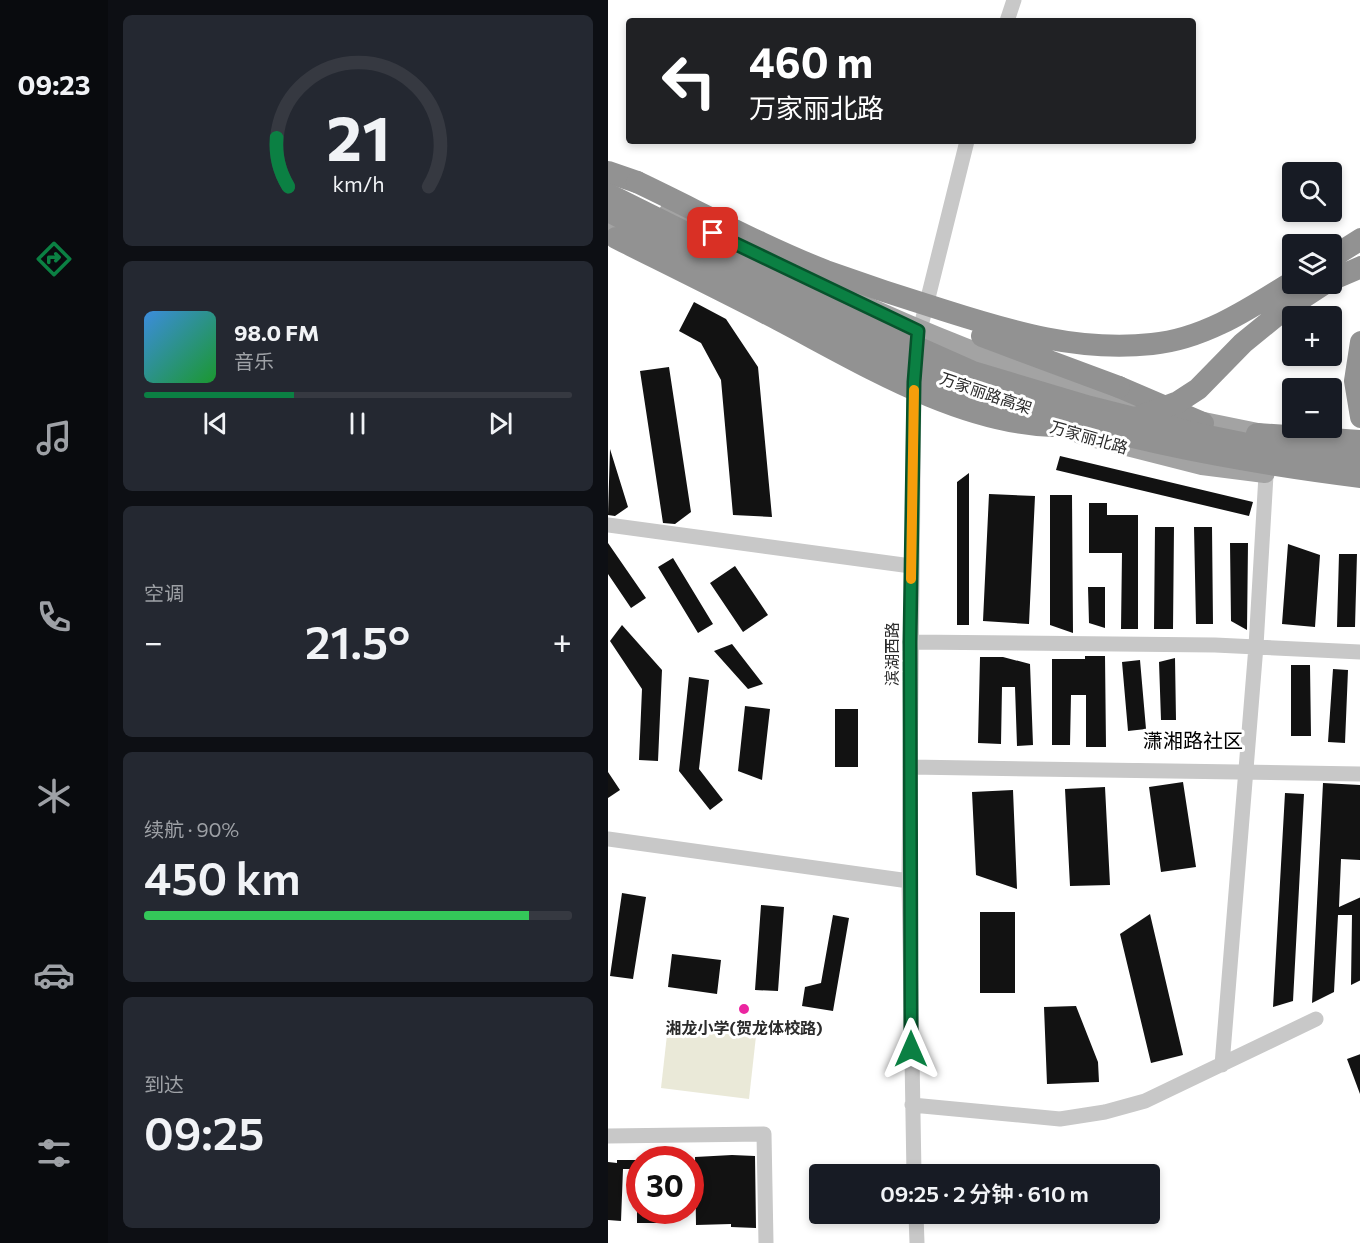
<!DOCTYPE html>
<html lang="zh">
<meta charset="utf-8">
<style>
:root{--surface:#171b24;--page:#242831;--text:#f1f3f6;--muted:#9ea1a6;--line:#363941;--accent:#0b8043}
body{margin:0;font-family:Commissioner,"Noto Sans SC",sans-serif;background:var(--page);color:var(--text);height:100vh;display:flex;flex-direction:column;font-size:22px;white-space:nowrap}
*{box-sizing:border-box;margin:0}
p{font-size:20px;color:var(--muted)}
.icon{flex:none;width:33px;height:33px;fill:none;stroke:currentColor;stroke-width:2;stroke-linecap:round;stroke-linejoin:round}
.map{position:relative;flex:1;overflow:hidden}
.drawer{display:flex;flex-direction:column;gap:15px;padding:15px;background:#0d0f14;width:500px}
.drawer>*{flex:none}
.guide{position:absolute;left:18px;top:18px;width:570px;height:126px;border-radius:6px;box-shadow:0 3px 9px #0003;background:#202124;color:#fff;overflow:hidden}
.buttons{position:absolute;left:674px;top:162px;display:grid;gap:12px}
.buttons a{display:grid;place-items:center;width:60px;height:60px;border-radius:6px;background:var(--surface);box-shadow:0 3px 9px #0003;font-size:30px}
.speed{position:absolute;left:18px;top:1146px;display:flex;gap:12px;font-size:30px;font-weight:700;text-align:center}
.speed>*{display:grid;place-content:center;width:78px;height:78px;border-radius:50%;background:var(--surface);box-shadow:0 3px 9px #0003;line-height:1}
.speed .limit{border:9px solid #d22;background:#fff;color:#111}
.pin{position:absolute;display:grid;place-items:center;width:51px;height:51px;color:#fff;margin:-26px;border-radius:12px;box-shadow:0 3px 9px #0006}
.me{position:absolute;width:66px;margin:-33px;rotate:0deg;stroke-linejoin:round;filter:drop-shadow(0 0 4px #0008)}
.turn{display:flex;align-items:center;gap:21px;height:126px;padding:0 24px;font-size:27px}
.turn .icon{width:78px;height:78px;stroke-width:2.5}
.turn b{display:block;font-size:42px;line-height:51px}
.big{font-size:45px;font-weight:600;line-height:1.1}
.drawer .tile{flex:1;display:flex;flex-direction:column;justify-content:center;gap:9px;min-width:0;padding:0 21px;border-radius:9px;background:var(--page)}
.drawer .dial{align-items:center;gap:0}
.dial svg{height:156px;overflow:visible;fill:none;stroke:var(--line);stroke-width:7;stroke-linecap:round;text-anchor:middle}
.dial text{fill:var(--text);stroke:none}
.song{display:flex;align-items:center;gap:18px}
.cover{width:72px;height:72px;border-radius:9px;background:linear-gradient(135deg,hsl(210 70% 55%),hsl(130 70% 35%))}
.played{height:6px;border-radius:3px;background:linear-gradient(90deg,var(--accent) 35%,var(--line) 35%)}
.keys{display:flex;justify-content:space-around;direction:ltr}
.heat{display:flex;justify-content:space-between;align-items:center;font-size:33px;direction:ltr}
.charge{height:9px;border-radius:4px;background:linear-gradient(90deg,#34c759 90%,var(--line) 0)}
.trip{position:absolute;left:201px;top:1164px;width:351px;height:60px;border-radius:6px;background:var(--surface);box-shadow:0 3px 9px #0003;font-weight:600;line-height:60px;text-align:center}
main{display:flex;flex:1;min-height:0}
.menu{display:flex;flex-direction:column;width:108px;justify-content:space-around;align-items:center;background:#090b0e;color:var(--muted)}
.menu .icon{width:42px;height:42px}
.menu .active{color:var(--accent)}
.menu b{font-size:27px;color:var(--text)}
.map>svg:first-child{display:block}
.green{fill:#eae9d8}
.building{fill:#121212}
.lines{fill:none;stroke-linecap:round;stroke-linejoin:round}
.minor{stroke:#c8c8c8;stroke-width:15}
.major{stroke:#a3a3a3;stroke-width:20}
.highway{stroke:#929292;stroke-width:22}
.highway-bridge{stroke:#929292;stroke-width:22}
.route-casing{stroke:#07532c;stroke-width:15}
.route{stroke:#0b8043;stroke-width:10}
.slow{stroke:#f59e0b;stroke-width:10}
.poi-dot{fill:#eb25a0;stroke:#fff;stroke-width:2}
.labels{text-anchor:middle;stroke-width:6;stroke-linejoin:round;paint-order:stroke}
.street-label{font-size:16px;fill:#2b2b2b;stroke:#fff}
.poi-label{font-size:16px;font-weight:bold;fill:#2b2b2b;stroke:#fff}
.quarter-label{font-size:20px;fill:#000;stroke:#fff}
</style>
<main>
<nav class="menu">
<b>09:23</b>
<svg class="icon active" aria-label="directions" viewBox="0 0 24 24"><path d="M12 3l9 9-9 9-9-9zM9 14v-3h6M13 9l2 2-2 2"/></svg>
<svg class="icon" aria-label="music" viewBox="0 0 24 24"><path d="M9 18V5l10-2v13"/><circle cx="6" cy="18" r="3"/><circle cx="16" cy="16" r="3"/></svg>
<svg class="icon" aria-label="phone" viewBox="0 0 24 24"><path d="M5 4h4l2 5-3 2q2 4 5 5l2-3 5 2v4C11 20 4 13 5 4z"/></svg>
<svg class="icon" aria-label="climate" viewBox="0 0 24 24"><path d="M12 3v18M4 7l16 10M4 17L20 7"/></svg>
<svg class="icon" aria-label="car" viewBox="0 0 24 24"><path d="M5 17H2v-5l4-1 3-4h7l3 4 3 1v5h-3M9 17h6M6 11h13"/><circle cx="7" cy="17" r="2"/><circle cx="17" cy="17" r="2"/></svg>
<svg class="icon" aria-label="filters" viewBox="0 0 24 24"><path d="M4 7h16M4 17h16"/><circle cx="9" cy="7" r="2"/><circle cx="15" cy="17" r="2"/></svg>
</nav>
<section class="drawer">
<div class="tile dial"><svg viewBox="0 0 100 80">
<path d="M14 69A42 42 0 1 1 86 69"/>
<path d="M14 69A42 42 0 0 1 8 44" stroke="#0b8043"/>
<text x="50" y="56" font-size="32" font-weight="700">21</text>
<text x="50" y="72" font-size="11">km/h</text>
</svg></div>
<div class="tile">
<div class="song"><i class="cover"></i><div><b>98.0 FM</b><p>音乐</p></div></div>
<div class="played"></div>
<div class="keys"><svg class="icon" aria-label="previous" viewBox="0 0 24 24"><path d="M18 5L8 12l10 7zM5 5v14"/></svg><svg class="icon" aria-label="pause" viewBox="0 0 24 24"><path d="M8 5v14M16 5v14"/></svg><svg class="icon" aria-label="next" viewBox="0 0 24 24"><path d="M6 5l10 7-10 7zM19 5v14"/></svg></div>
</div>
<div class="tile"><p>空调</p>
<div class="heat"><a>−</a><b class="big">21.5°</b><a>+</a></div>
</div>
<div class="tile"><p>续航 · 90%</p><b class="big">450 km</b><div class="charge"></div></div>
<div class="tile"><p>到达</p><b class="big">09:25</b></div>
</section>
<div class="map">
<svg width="753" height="1243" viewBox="0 0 753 1243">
<rect width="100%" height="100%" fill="#fff"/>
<path class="green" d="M60,1026L148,1036L141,1099L53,1088Z"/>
<path class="building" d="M86,302L118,319L150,367L164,517L125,515L113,380L93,343L71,331Z
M61,367L83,512L67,524L55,523L32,371Z
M2,449L20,507L7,516L0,515Z
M452,456L645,502L641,516L448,470Z
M361,473V625H349V482Z
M381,494L427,496L421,624L375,621Z
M442,495H464L465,633L442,625Z
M481,503H499V515H530V629H513L514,553H481Z
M547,527H566L565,629H546Z
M586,527H604L605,624H588Z
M0,543L38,598L23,608L0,574Z
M622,543H640L639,630L623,621Z
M680,544L712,555L707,627L674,624Z
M731,554H749L747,627H729Z
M65,558L105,624L90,633L50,567Z
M127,566L160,615L135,632L102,583Z
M480,587H497V628L481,623Z
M14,625L54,670L50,761L31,760L34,689L2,641Z
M124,644L155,684L140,689L106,651Z
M477,656H497L498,747H478V695H463L462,745H444V659H477Z
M372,657H395L422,664L425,745L409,746L407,687H394L393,744L370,743Z
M567,658L568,720H553L551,662Z
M532,660L538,729L520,731L514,662Z
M683,665H702L703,736H683Z
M725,669L740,670L737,743L720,742Z
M81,677L101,680L91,769L115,800L102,810L71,771Z
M137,706L162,709L154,780L130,771Z
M227,709H250V767H227Z
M0,772L12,790L0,798Z
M575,782L588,867L553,872L541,787Z
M715,783L753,785V860L733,859L731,907L753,897V980L743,985L744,915H730L726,992L704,1003Z
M497,787L502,885L462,886L457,789Z
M405,790L409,889L368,875L364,792Z
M677,793L696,794L685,1001L665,1007Z
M14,893L38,897L25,979L2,976Z
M153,905L176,907L170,991L147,990Z
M372,912H407V993H372Z
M542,914L575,1055L543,1063L512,934Z
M225,915L241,918L225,1011L194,1006L197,987L213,983Z
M64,954L113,960L109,994L60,987Z
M468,1006L490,1062L491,1082L439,1084L436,1007Z
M753,1054V1094H752L739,1059Z
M124,1155L147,1156L148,1228L123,1227V1224L88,1225L87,1157Z
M9,1160H32V1169H15L13,1221L0,1220V1162L9,1163Z
M29,1210H62V1223H29Z"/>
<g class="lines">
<path class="minor" d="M399,21L406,0
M310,338L359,141
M306,383L301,881L306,1174
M0,525L303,566
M302,642L607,645L753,652
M302,767L753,774
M0,839L301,881
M614,1065L648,646L658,475
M304,1105L452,1119L497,1112L537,1101L708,1019
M0,1136L156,1134L158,1243
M308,1214L309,1243"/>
<path class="major" d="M61,212C220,291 377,367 550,411
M0,224L30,239
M581,419L664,436
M472,434L594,465L657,473"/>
<path class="highway" d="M0,172L29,182
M723,258L753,239
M723,280L753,267
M753,342L747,381L753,417
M511,387L595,423"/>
<path class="highway-bridge" d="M29,182C90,211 156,247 218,271C257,285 296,298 335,310C404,332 471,352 544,344C596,339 641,309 684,282
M0,194L293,340L365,372L482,407L585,433L654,447L753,461
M0,211C66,245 132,279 198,313C250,339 300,367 354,386C483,434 617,460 753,477
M8,238C62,265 117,292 171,320C253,363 350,423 445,426
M374,336L511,387
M525,419L570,402L590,389L635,343L673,312L716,284
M649,434L753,441"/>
</g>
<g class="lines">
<defs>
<path id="route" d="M105,233L310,331L306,382L302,642L303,1049"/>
</defs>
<use href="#route" class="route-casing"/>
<use href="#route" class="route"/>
<path class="slow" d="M303,579L306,390"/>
</g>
<circle class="poi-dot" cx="136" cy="1009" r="6"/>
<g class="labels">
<g class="street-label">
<text transform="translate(378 393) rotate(19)" y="6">万家丽路高架</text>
<text transform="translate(481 437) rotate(16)" y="6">万家丽北路</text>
<text transform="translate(284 654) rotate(-90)" y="6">滨湖西路</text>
</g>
<g class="poi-label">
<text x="136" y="1034">湘龙小学(贺龙体校路)</text>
</g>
<g class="quarter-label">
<text x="585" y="748">潇湘路社区</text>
</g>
</g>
</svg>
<div class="buttons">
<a><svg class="icon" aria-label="search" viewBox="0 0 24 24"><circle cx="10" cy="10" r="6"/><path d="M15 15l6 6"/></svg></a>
<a><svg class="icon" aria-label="layers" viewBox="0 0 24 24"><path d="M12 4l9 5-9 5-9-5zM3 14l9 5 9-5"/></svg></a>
<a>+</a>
<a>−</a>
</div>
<div class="speed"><div class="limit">30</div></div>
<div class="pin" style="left:105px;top:233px;background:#d93025"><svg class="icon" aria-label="arrive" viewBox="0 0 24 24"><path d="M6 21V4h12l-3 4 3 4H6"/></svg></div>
<svg class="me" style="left:303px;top:1049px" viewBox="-20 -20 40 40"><path d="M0-17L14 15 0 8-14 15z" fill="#0b8043" stroke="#fff" stroke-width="4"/></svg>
<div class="trip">09:25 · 2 分钟 · 610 m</div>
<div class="guide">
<div class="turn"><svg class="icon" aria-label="left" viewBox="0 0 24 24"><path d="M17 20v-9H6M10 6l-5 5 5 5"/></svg><div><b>460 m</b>万家丽北路</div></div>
</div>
</div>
</main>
